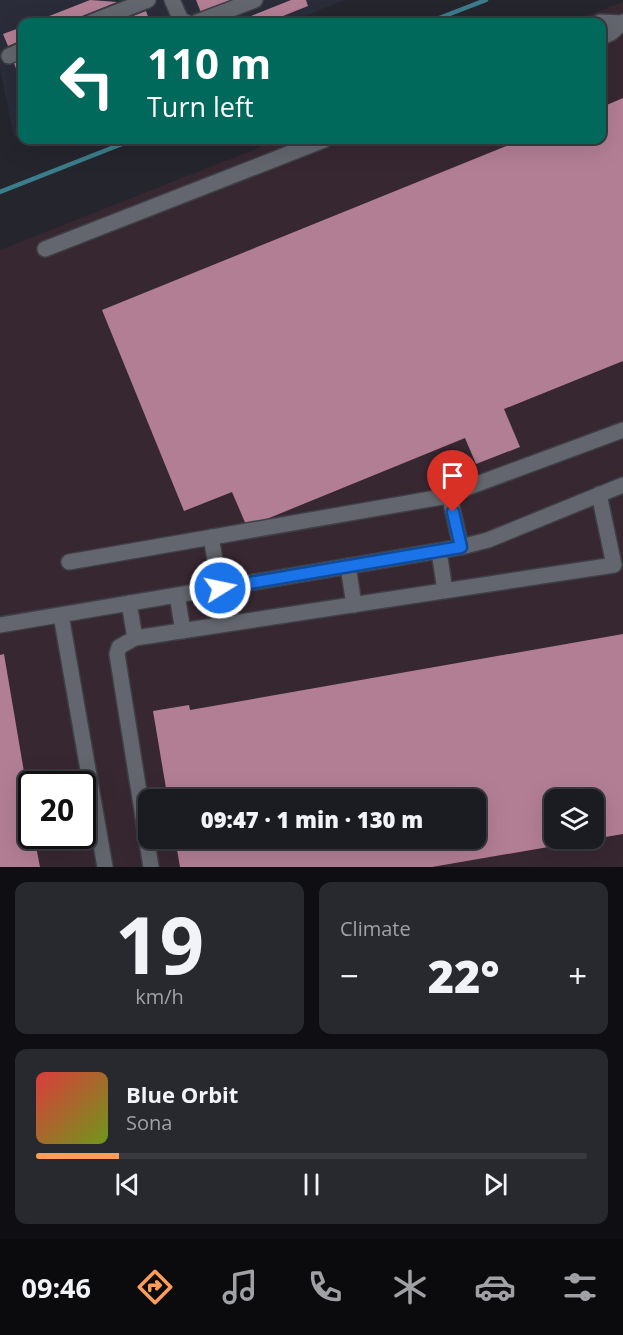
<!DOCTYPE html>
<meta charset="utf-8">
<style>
:root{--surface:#1b1c22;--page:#28292f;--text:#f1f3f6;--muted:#a0a1a5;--line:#393a40;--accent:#fe9c58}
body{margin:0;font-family:"Open Sans",sans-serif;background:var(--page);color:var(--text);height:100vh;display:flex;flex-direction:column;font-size:22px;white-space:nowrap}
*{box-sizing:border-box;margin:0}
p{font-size:20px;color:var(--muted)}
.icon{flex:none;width:33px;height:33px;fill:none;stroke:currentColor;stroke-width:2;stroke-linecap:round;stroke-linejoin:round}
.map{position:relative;height:867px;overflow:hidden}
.details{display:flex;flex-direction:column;gap:15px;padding:15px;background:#0f0f13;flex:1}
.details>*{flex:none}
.banner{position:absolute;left:18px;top:18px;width:588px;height:126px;border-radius:12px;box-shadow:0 6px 24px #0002,0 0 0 2px var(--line);background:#00695c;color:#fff;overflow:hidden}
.buttons{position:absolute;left:544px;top:789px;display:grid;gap:12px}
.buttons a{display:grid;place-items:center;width:60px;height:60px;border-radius:12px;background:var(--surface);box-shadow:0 6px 24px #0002,0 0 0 2px var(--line);font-size:30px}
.speed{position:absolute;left:18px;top:771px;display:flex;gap:12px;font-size:30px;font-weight:700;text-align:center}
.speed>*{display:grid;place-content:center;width:78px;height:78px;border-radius:50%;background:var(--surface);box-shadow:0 6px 24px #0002,0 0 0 2px var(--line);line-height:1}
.speed .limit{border:3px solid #111;border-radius:9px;background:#fff;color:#111}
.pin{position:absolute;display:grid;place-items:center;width:51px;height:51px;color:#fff;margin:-62px -26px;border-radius:50% 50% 50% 0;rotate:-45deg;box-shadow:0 0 6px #0007}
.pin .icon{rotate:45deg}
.me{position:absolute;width:66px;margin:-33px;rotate:80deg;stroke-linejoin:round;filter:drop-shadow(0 0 4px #0008)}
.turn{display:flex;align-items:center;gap:21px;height:126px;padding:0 30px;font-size:27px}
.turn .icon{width:78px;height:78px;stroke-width:2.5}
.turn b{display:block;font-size:42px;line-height:51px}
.big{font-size:45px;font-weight:800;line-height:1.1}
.details .card{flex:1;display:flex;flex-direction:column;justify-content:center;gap:9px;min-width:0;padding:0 21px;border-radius:12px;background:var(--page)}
.details .dial{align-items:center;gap:0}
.dial b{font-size:78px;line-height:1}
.song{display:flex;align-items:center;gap:18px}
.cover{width:72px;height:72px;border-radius:9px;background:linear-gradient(135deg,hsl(0 70% 55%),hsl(80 70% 35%))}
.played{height:6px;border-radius:3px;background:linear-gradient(90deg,var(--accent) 15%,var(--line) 15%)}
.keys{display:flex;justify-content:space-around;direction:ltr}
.heat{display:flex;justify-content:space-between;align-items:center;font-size:33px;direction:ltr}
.details .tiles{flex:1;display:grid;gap:15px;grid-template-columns:1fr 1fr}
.card:last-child{grid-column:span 2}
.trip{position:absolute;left:138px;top:789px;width:348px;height:60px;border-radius:12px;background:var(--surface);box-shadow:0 6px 24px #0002,0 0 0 2px var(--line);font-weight:800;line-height:60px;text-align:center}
.tab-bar{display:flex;height:96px;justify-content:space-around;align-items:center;background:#0b0b0e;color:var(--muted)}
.tab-bar .icon{width:42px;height:42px}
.tab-bar .current{color:var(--accent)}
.tab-bar b{font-size:27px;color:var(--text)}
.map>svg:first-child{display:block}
.built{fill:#2a2c3a}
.industrial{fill:#372731;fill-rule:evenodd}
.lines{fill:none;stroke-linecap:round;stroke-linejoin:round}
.stream{stroke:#3b7d8a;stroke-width:4.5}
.building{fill:#b27e94}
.minor-casing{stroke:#3f4046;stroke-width:18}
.minor{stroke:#64666f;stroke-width:15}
.route-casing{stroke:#114b97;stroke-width:15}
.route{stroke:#1a73e8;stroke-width:10}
</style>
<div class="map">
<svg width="623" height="867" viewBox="0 0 623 867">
<rect width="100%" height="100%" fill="#24252d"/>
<path class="built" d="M0,0H345L290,22H22V133L14,137L0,69Z"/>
<path class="industrial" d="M623,2V867H0V250L278,140H602V22H571ZM32,784H82V836H32ZM148,800H476V838H148ZM555,800H594V838H555Z"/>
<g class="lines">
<path class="stream" d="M429,22L486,0
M0,192L132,140"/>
</g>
<path class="building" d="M90,0L117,2L67,22H34Z
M196,0H239L202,15Z
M291,0H306L308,6L268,22H236Z
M146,11L150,22H118Z
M22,27V40L8,46L3,34Z
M22,60V72L18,74L14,63Z
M623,98V361L504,409L520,447L476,464L465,438L247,527L232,492L184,511L102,310L521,140H602V107Z
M623,634V834L594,839V800H555V838L589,840L432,867H180L175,838H476V800H168L153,711L189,705L190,710Z
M4,654L32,819V836H34L40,867H0V655Z"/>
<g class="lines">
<defs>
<path id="minor" d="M172,0L181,20L186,22
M92,22L148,0
M197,22L255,0
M600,22L621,23
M602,37L611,33L623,22
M9,56L22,50
M45,249L324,140
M449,494L461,547
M211,537L220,588
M439,551L445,591
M69,562L442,497L623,430
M348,566L354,605
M177,595L183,631
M129,603L135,638L614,565L599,494
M61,615L105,867
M0,625L461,547L488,540L623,485
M135,638L119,647L117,654L151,867"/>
</defs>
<use href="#minor" class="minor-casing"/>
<use href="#minor" class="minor"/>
</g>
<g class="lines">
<defs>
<path id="route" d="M220,588L461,547L453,512"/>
</defs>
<use href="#route" class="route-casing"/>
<use href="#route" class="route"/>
</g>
</svg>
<div class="buttons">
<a><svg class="icon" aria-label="layers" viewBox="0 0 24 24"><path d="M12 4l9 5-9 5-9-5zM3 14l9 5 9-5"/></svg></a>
</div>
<div class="speed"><div class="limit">20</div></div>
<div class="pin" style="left:453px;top:512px;background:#d93025"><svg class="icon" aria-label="arrive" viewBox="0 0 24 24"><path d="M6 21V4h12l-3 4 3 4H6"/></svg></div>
<svg class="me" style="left:220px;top:588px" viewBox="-20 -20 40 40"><circle r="17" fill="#1a73e8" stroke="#fff" stroke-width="3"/><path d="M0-11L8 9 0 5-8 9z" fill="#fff"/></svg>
<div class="trip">09:47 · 1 min · 130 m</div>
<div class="banner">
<div class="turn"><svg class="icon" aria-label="left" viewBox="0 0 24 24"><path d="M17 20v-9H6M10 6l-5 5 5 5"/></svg><div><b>110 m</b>Turn left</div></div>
</div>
</div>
<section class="details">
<div class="tiles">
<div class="card dial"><b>19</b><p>km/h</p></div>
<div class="card"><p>Climate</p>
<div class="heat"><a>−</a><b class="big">22°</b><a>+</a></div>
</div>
<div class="card">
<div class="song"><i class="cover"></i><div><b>Blue Orbit</b><p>Sona</p></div></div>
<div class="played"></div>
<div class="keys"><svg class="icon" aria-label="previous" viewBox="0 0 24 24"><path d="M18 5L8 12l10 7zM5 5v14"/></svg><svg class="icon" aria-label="pause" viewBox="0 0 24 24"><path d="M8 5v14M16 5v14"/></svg><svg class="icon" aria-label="next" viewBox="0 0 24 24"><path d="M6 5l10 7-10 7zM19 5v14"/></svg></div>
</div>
</div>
</section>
<nav class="tab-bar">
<b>09:46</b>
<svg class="icon current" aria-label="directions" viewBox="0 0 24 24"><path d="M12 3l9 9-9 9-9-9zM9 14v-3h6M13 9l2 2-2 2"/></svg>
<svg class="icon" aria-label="music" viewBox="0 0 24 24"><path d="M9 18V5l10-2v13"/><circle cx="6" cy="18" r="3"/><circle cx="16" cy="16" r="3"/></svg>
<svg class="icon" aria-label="phone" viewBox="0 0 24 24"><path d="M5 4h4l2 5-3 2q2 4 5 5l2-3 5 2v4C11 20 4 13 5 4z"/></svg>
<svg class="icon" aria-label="climate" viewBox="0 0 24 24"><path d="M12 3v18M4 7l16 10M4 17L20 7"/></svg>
<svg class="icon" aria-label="car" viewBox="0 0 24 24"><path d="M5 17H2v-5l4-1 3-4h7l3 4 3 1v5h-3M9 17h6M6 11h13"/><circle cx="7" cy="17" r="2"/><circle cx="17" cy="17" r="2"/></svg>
<svg class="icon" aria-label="filters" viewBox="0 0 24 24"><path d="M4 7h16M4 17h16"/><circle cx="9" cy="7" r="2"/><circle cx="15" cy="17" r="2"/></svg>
</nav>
